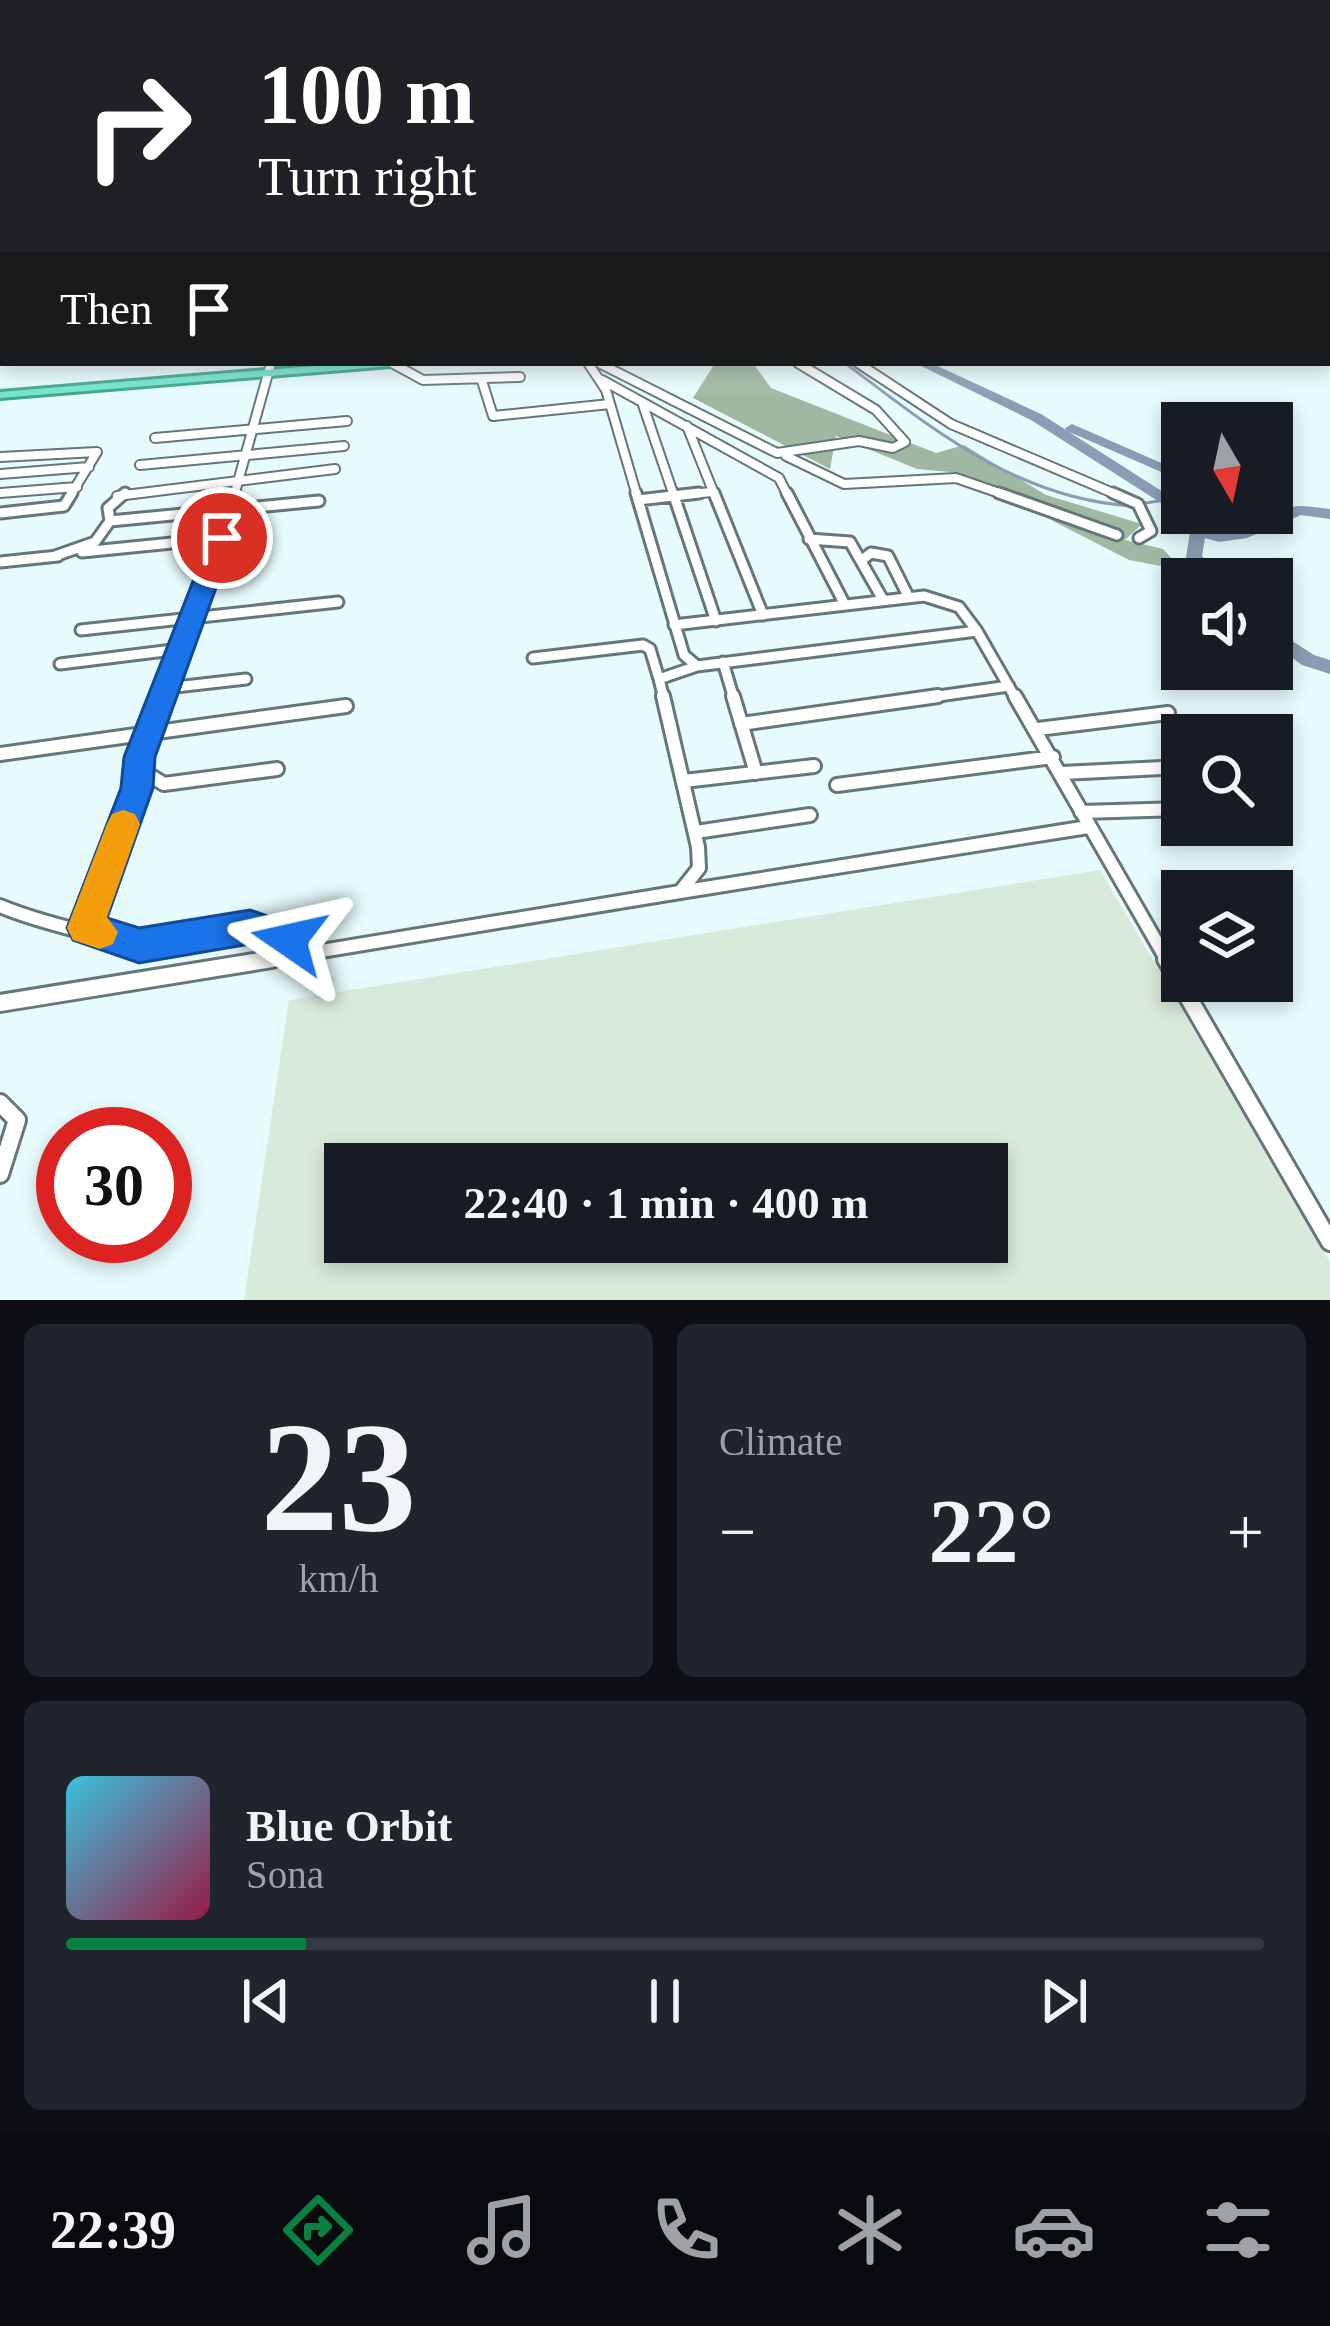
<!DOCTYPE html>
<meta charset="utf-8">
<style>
:root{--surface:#171b24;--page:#20242c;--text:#f1f3f6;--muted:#9ea1a6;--line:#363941;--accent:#0b8043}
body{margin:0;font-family:Georgia,serif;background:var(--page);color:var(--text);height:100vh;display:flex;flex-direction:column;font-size:45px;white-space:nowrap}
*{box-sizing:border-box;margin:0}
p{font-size:39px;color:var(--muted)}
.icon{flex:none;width:66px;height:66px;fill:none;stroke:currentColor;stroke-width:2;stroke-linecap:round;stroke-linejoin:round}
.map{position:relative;height:1300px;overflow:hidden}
.side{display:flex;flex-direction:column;gap:24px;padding:24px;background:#0d0f14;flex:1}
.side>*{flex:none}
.top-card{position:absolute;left:0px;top:0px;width:1332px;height:366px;box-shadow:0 6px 18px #0003;background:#202124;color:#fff;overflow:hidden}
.needle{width:78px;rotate:171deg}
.tools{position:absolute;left:1161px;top:402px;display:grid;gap:24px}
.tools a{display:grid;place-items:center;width:132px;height:132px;border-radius:0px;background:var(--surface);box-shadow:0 6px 18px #0003;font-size:60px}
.speed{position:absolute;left:36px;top:1107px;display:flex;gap:24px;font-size:60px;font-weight:700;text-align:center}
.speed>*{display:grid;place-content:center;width:156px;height:156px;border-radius:50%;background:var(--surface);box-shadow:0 6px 18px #0003;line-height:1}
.speed .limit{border:18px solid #d22;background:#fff;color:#111}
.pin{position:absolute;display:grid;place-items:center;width:102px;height:102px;color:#fff;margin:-51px;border:6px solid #fff;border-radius:50%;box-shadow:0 3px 12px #0007}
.me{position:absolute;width:132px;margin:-66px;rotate:281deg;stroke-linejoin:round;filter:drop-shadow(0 0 9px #0008)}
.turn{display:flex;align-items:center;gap:42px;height:252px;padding:0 60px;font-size:54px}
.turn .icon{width:156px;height:156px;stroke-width:2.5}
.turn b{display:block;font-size:84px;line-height:102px}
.then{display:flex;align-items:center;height:114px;padding:0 60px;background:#0003;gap:24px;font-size:45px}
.big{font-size:90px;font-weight:800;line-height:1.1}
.side .tile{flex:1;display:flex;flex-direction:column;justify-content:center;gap:18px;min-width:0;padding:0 42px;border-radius:18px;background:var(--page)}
.side .dial{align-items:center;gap:0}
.dial b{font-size:156px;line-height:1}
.song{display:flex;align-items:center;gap:36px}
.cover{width:144px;height:144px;border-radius:18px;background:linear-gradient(135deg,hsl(190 70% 55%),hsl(340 70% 35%))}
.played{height:12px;border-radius:6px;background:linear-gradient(90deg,var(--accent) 20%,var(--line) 20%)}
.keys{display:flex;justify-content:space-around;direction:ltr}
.heat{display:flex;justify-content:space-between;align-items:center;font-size:66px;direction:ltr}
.side .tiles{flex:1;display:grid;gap:24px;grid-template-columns:1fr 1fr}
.tile:last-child{grid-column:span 2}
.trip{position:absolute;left:324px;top:1143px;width:684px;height:120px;border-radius:0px;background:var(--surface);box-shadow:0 6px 18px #0003;font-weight:800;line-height:120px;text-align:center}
.tab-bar{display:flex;height:192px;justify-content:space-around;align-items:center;background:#090b0e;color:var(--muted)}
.tab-bar .icon{width:84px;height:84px}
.tab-bar .active{color:var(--accent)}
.tab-bar b{font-size:54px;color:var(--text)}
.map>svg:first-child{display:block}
.green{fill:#d8ead9;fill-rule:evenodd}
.forest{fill:#a0b8a1}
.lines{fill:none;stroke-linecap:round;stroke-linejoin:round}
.stream{stroke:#8b9db5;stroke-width:3}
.river{fill:#8b9db5;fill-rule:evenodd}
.minor-far3-casing{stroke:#657778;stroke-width:12}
.minor-far2-casing{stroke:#657778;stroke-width:15}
.minor-far1-casing{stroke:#657778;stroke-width:18}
.minor-casing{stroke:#657778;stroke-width:22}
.trunk-casing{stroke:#40a48f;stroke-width:6}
.minor-far3{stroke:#fff;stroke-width:8}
.minor-far2{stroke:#fff;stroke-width:9}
.minor-far1{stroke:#fff;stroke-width:12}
.minor{stroke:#fff;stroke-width:16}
.trunk{fill:#6fe6cc;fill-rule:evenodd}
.route{fill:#1a73e8;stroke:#114b97;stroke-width:3}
.slow{fill:#f59e0b}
</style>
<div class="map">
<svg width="1330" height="1300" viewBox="0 0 1330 1300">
<rect width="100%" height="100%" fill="#e7fbfc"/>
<path class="green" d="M1100,870L1330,1262V1300H244L289,1000ZM345,1164H987V1242H345Z"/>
<path class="forest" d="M715,363H753L771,388L936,453L964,445L1046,495L1142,524L1125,540L1163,549L1182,570L1129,560L960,473L917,469L836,436L830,469L693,398Z"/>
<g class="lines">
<path class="stream" d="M845,363C934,430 1016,498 1131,506
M1145,503L1166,500"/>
<path class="river" d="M915,363H931L1041,414L1171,497L1182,507V513H1188C1227,550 1251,520 1292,507C1304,504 1318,508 1330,509V519L1301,515L1247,538L1219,542L1205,538L1202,556L1221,579H1204L1186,557L1190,532L1161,503L1031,420Z
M1072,424L1182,472V481L1067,431L1065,428Z
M1272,628L1314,655L1330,660V674L1302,665L1272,643Z"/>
<defs>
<path id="minor-far3" d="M392,363L423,380L520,377
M588,363L606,390L637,496
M599,363L777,453L859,441L893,448L905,442L876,410L798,363
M858,363L951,424L1120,496
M602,380L642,402L674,496
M482,381L493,416L610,404
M642,402L779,478L788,496
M687,426L715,496
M155,438L347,421
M786,456L844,484L956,478L1008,496
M0,457L97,452L70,496
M140,465L344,446
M0,474L89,467
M0,493L77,487
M117,496L335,469
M234,496L271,363
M672,496L711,492"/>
<path id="minor-far2" d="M636,493L684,655L697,666L977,631L1016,699
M673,493L716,621
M714,493L763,615
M787,493L844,603
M999,493L1117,535
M1113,493L1138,504L1151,531L1139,538
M638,500L699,493
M0,513L64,506L72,493
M110,521L319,501
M809,539L850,542L882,598
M82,552L222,538
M55,556L95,542L110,521L108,508L125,493
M862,560L871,553L888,556L908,596
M0,562L58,556
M674,625L924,596L959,607L977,631
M81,630L338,602
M533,658L643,645L650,649L659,679
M723,662L734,699
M60,664L181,649
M167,688L246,679
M163,699L235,493
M664,699L659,679L697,666
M917,699L1009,686"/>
<path id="minor-far1" d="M733,696L756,773
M1015,696L1168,962
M741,724L938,696
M1038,729L1168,713
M0,754L150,733L164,696
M141,770L164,784L277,769
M1062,773L1182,767
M684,781L814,766
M837,785L1053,757
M1081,812L1182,809
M696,832L810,815
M680,892L1088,827
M0,906C34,920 130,947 165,945C199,943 232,925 267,929L306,956
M85,928L137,787L139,757L150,733L346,706
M254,962L680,892L699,868L698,847L663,696"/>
<path id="minor" d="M1166,959L1330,1242
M0,1003L272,959
M0,1103L17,1120L0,1174"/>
<path id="trunk" d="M351,363H396L391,366L0,398V392Z"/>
</defs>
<use href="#minor-far3" class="minor-far3-casing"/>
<use href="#minor-far2" class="minor-far2-casing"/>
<use href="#minor-far1" class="minor-far1-casing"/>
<use href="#minor" class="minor-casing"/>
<use href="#trunk" class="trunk-casing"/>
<use href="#minor-far3" class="minor-far3"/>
<use href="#minor-far2" class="minor-far2"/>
<use href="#minor-far1" class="minor-far1"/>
<use href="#minor" class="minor"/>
<use href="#trunk" class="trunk"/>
</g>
<linearGradient id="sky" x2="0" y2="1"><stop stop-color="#83abd4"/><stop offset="0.54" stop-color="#f4fdfe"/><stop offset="1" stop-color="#f4fdfe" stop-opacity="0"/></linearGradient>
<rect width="1330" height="399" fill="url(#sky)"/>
<path class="route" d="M222,531L234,538L155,757L153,788L107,918L139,928L250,910L302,928L307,940L302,953L289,958L250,944L139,963L73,940L67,928L121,788L124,757L210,538Z"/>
<path class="slow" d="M123,810L135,814L140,824L107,917L118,932L113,944L100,949L73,940L67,928L107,824L112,814Z"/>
</svg>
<div class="tools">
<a><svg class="needle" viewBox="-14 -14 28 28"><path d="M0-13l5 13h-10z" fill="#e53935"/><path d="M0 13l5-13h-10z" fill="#9ea1a6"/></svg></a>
<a><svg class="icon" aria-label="sound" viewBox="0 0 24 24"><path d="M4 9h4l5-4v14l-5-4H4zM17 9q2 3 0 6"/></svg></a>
<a><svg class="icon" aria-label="search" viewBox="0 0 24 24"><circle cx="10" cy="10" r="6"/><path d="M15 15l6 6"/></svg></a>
<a><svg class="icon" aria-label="layers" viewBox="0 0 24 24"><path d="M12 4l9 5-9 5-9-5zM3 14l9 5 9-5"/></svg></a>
</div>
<div class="speed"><div class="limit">30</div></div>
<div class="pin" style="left:222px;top:538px;background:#d93025"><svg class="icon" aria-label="arrive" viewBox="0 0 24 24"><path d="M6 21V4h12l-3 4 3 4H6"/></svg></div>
<svg class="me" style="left:289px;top:940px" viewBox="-20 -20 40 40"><path d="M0-17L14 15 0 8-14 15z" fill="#1a73e8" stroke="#fff" stroke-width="4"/></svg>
<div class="trip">22:40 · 1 min · 400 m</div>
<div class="top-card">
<div class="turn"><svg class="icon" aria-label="right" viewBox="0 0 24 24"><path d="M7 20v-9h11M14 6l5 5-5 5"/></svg><div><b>100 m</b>Turn right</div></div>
<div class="then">Then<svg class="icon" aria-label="arrive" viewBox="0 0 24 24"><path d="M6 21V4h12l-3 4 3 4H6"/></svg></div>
</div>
</div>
<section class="side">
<div class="tiles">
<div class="tile dial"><b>23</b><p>km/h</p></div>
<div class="tile"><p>Climate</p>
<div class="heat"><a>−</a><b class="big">22°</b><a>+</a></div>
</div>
<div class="tile">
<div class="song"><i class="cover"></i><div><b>Blue Orbit</b><p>Sona</p></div></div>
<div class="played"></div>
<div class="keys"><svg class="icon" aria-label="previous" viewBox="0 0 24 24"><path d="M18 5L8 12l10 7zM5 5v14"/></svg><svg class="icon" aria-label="pause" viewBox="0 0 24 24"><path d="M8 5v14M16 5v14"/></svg><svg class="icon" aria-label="next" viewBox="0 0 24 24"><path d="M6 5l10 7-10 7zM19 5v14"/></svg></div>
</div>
</div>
</section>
<nav class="tab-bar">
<b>22:39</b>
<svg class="icon active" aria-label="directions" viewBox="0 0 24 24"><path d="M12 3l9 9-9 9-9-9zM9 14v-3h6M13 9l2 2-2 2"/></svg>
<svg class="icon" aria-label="music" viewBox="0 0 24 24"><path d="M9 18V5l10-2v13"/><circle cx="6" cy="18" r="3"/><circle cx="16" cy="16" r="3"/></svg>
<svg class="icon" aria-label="phone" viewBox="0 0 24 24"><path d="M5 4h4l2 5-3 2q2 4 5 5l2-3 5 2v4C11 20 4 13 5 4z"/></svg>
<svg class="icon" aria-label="climate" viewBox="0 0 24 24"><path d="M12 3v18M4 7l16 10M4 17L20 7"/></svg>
<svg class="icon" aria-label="car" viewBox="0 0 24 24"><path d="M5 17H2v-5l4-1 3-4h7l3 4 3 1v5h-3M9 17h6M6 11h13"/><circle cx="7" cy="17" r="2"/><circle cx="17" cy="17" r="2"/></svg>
<svg class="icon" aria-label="filters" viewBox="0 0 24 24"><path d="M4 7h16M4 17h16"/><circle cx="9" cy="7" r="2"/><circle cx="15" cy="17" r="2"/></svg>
</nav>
